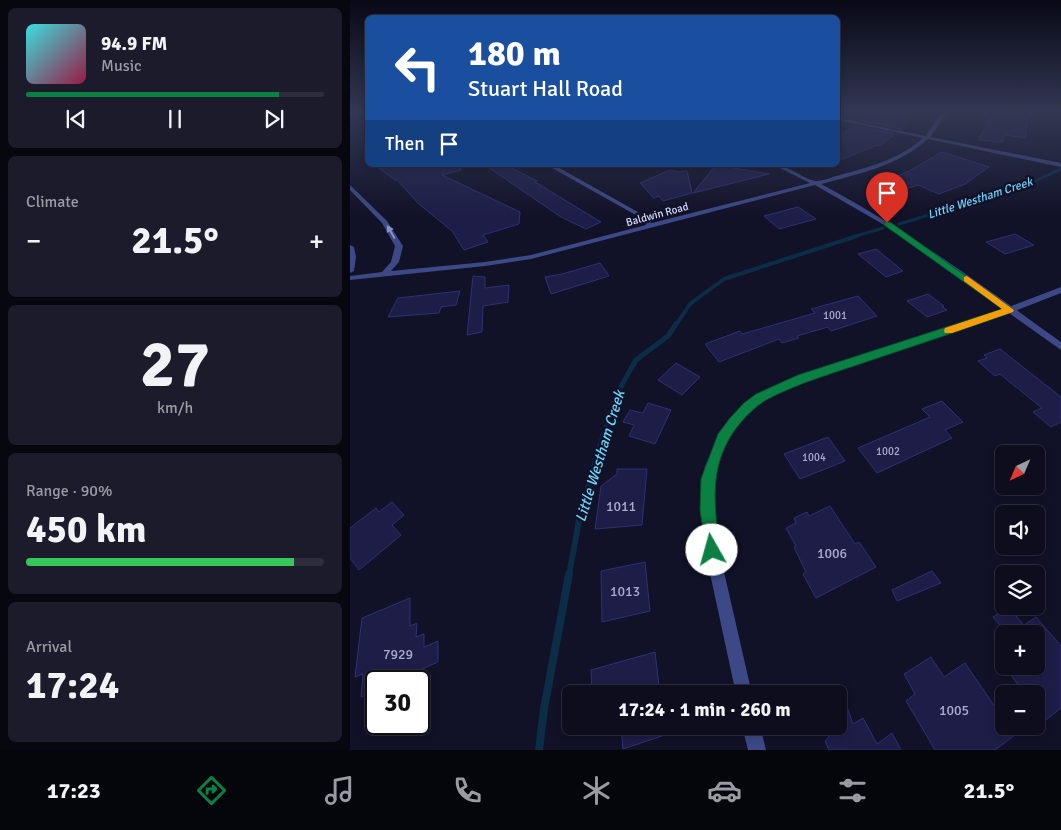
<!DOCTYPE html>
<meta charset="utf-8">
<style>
:root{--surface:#0d0d1e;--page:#1b1b2b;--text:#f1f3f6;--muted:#9a9ca4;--line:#2d2d3c;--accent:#0b8043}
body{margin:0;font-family:Signika,sans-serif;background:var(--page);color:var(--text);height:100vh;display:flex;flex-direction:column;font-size:19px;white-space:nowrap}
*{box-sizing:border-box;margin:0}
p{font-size:16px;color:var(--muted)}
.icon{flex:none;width:28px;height:28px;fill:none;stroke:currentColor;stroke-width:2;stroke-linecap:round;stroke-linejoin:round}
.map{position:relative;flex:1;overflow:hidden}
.panel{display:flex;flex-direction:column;gap:8px;padding:8px;background:#070710;width:350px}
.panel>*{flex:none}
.top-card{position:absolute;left:15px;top:15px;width:475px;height:152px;border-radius:8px;box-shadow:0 2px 8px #0003,0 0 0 1px var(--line);background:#1a4fa0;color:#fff;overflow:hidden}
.needle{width:32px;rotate:224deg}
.tools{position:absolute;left:645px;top:445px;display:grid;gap:10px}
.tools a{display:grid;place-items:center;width:50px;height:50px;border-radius:8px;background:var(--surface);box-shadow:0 2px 8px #0003,0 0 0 1px var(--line);font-size:25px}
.speed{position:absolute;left:15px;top:670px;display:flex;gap:10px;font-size:25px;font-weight:700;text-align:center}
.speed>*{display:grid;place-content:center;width:65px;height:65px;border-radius:50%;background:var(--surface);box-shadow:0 2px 8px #0003,0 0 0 1px var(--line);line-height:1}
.speed .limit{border:2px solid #111;border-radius:8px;background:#fff;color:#111}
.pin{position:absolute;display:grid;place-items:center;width:42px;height:42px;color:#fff;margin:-51px -21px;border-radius:50% 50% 50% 0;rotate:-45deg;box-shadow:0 0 5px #0007}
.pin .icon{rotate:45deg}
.me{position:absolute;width:55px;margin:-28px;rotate:353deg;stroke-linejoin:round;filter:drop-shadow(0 0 4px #0008)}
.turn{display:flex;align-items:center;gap:18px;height:105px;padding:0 20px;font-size:22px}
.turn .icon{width:65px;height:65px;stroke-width:2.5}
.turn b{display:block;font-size:35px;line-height:42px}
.then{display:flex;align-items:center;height:48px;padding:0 20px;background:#0003;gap:10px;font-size:19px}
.big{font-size:38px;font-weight:700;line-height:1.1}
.panel .tile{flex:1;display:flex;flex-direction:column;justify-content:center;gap:8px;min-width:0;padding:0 18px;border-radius:8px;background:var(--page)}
.panel .dial{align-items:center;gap:0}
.dial b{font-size:65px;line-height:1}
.song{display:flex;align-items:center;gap:15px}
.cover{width:60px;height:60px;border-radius:8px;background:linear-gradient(135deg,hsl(180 70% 55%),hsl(340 70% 35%))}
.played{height:5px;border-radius:2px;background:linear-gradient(90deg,var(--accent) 85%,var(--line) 85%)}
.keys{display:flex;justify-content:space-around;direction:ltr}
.heat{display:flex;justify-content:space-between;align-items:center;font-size:28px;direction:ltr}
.charge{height:8px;border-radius:4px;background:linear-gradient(90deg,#34c759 90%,var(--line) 0)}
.trip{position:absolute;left:212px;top:685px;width:285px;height:50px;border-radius:8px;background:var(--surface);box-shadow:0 2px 8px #0003,0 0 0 1px var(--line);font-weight:700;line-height:50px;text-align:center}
.menu{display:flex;height:80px;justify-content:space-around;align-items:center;background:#05050c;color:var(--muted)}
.menu .icon{width:35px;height:35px}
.menu .current{color:var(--accent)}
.menu b{font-size:22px;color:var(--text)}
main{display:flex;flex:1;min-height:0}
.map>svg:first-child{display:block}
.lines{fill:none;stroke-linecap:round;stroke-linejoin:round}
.stream-far4{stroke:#0c2d46;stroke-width:3}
.stream-far3{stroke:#0c2d46;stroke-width:4}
.stream-far2{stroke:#0c2d46;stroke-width:5}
.stream-far1{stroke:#0c2d46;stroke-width:6}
.stream{stroke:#0c2d46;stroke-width:8}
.building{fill:#1d1d48;stroke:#303074}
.lane{fill:#3d4986;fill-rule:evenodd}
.street{fill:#3d4986;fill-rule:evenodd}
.oneway{fill:#8a92c2}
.route{fill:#0b8043;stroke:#07532c}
.slow{fill:#f59e0b}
.labels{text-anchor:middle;stroke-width:5;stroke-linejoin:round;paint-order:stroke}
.far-street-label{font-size:11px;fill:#d8dcfe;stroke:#111128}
.number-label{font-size:11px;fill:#a9acd0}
.far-water-label{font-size:12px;font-style:italic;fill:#69d6fc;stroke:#111128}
.near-number-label{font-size:14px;fill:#a9acd0}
.water-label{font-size:15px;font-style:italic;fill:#69d6fc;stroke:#111128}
</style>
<main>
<section class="panel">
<div class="tile">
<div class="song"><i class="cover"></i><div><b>94.9 FM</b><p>Music</p></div></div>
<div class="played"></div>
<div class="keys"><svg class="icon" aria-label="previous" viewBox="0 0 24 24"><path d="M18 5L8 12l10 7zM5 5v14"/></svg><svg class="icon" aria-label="pause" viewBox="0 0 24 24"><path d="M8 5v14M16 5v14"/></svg><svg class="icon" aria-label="next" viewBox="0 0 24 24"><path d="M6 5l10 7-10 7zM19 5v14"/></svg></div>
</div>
<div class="tile"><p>Climate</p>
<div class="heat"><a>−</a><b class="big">21.5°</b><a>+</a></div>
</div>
<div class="tile dial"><b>27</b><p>km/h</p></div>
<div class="tile"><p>Range · 90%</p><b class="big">450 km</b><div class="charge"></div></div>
<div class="tile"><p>Arrival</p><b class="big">17:24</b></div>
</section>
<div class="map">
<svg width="711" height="750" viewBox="0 0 711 750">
<rect width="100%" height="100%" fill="#111128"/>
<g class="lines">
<path class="stream-far4" d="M549,224L667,189L711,169
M503,237L533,228"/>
<path class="stream-far3" d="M326,325L340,304L374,279L507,236"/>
<path class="stream-far2" d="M254,435L266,395L286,360L318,336L326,324"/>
<path class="stream-far1" d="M219,575L230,515L254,434"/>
<path class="stream" d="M189,750L194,709L219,574"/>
</g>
<path class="building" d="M528,112H565L551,129L513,121Z
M644,112L678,117L675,138L655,135L652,142L628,140Z
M506,126L545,134L530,146L527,145L488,161V136Z
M592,152L639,167L615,184L589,194L568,185L552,190L535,182L561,170Z
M25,165H110L111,170L92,175L170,212L169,224L133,235L138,242L114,250L102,231L69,204L47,180H45Z
M135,165H156L187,181L185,182L251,222L236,229L211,217Z
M366,165L419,174L343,193Z
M320,170L327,172L337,171L342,193L313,201L309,196L304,198L290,183Z
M448,207L466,219L429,229L414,216Z
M665,234L684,245L655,254L636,242Z
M526,249L553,271L536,277L508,254Z
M250,263L259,276L201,294L195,277L212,274Z
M123,276L135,277V288L159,285L158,302L133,306L132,332L117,335Z
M110,291L106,305L91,307L89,313L38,317L48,298Z
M578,294L594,306L592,307L597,310L577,317L557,301Z
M508,296L527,316L481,331L478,327L447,336L449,338L432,343L429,339L369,362L355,344L390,331L392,334L465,313L461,309Z
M650,349L711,397V422L701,427L683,412L692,408L650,374L645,376L628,361L637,358L634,355Z
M326,363L350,377L332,395L308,380Z
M592,401L613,422L595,430L602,438L527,473L508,448L580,417L572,409Z
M298,403L321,410L305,444L279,436L284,425L273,422L280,410L293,413Z
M478,437L495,461L450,479L434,454Z
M267,469H297L292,525L245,529L251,486L267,474Z
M42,502L54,515L42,525L51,535L9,570L0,558V528L26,508L29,512Z
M480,506L505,544L509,542L526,567L466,598L453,574L456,572L444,547L446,546L436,528L446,523L444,518L457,512L459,516Z
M295,562L300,611L252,622L251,571Z
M582,571L591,583L547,601L542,590Z
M60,598V626L67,623L66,637L74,634V647L88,641V662L45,681H26V690L11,697L13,674L5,677L12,618Z
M658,607L674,625L686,617L711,646V708L692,723L686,715V694H675L654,666H686V634H657L643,617Z
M305,652L310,694H242L241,670Z
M581,657L594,677L615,663L654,720V726H658L665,735L645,750H585L556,701L565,694L554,674Z
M489,690H491L503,724L513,718L527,744L542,733L551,750H479L475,741L479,737L476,726H489Z
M271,726H333V729L273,749Z"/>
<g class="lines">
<path class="lane" d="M711,287V293L662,312H656L655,310L656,308Z"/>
<path class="street" d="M4,112H11L0,117V114Z
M593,112H598L580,137L711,163V167L578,139C548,166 508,174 471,184C556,229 633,286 711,342V350L659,313L456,382L414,400L388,424L378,441L367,466L364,479L363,510L369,550L402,694H386L355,550L351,510L352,479L355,466L369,435L380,418L406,394L448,376L653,309L536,226L465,185L181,259L135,266L0,280V276L32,272L41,262L45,246L32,223L0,190V185L37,221L53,246L49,262L41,271L135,262L181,255L296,225L291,218L197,165H204L295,216L302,223L460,183L424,165C440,165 455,181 467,181C472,181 480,178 486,176C516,168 549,160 573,138L488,120V118L575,136Z
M0,245L4,247L6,257L4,271L0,273Z
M392,726H410L416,750H398Z"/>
</g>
<defs><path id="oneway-solid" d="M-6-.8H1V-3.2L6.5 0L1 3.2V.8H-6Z" transform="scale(1.25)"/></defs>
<use class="oneway" href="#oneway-solid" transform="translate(41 232) rotate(-120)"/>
<linearGradient id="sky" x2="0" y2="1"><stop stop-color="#090916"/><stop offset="0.51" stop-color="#323853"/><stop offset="1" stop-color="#323853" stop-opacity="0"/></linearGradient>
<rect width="711" height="218" fill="url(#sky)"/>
<path class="route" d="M534,222H540L664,310L663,312C615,329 567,345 519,361C484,373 448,383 416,400C401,409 388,424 379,439C359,474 365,512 370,550L368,556L362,558L357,556L350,510L351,479L368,434L380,418L394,403L406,394L448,375L652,309L534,225Z"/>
<path class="slow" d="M617,276L664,310L663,312L602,333H595L594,331L595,328L652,309L614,281V277Z"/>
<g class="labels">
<g class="far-street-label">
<text transform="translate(307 214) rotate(-15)" y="4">Baldwin Road</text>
</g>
<g class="number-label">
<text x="485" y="319">1001</text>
<text x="538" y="455">1002</text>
<text x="464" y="461">1004</text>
</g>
<g class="far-water-label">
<text transform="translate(630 198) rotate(-18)" y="4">Little Westham Creek</text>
</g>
<g class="near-number-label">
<text x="271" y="511">1011</text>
<text x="482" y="558">1006</text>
<text x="275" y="596">1013</text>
<text x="48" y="659">7929</text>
<text x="604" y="715">1005</text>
</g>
<g class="water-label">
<text transform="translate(250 456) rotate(-73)" y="5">Little Westham Creek</text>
</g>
</g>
</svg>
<div class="tools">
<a><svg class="needle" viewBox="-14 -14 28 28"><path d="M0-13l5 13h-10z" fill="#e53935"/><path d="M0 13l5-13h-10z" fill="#9a9ca4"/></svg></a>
<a><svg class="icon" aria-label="sound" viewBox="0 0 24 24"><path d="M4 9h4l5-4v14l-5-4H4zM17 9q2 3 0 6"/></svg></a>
<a><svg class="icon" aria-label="layers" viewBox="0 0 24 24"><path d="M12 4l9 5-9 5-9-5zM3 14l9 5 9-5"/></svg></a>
<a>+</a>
<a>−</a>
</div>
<div class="speed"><div class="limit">30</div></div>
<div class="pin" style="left:537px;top:223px;background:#d93025"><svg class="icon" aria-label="arrive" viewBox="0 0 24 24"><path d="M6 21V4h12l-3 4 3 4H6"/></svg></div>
<svg class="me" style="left:362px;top:550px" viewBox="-20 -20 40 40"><circle r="19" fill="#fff"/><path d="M0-13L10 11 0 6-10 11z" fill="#0b8043"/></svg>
<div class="trip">17:24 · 1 min · 260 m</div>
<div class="top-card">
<div class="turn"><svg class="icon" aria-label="left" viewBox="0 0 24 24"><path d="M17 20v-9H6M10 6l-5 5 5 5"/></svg><div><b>180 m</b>Stuart Hall Road</div></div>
<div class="then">Then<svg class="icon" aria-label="arrive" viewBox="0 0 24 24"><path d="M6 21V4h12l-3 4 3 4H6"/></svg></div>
</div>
</div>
</main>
<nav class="menu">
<b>17:23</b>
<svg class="icon current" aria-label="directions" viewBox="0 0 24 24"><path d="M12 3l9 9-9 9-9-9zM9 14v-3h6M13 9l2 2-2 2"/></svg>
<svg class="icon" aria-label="music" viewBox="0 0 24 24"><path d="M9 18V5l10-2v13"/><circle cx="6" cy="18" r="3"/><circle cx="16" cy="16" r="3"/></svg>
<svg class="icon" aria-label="phone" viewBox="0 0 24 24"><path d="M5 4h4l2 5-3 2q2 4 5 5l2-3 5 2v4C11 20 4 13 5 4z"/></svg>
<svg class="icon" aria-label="climate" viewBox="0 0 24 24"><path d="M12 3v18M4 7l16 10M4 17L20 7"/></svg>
<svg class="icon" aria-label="car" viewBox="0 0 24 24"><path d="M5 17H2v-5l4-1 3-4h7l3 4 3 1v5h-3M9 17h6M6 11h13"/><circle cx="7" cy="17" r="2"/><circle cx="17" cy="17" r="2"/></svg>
<svg class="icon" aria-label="filters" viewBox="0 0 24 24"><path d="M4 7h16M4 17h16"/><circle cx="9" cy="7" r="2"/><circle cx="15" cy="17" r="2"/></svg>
<b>21.5°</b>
</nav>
